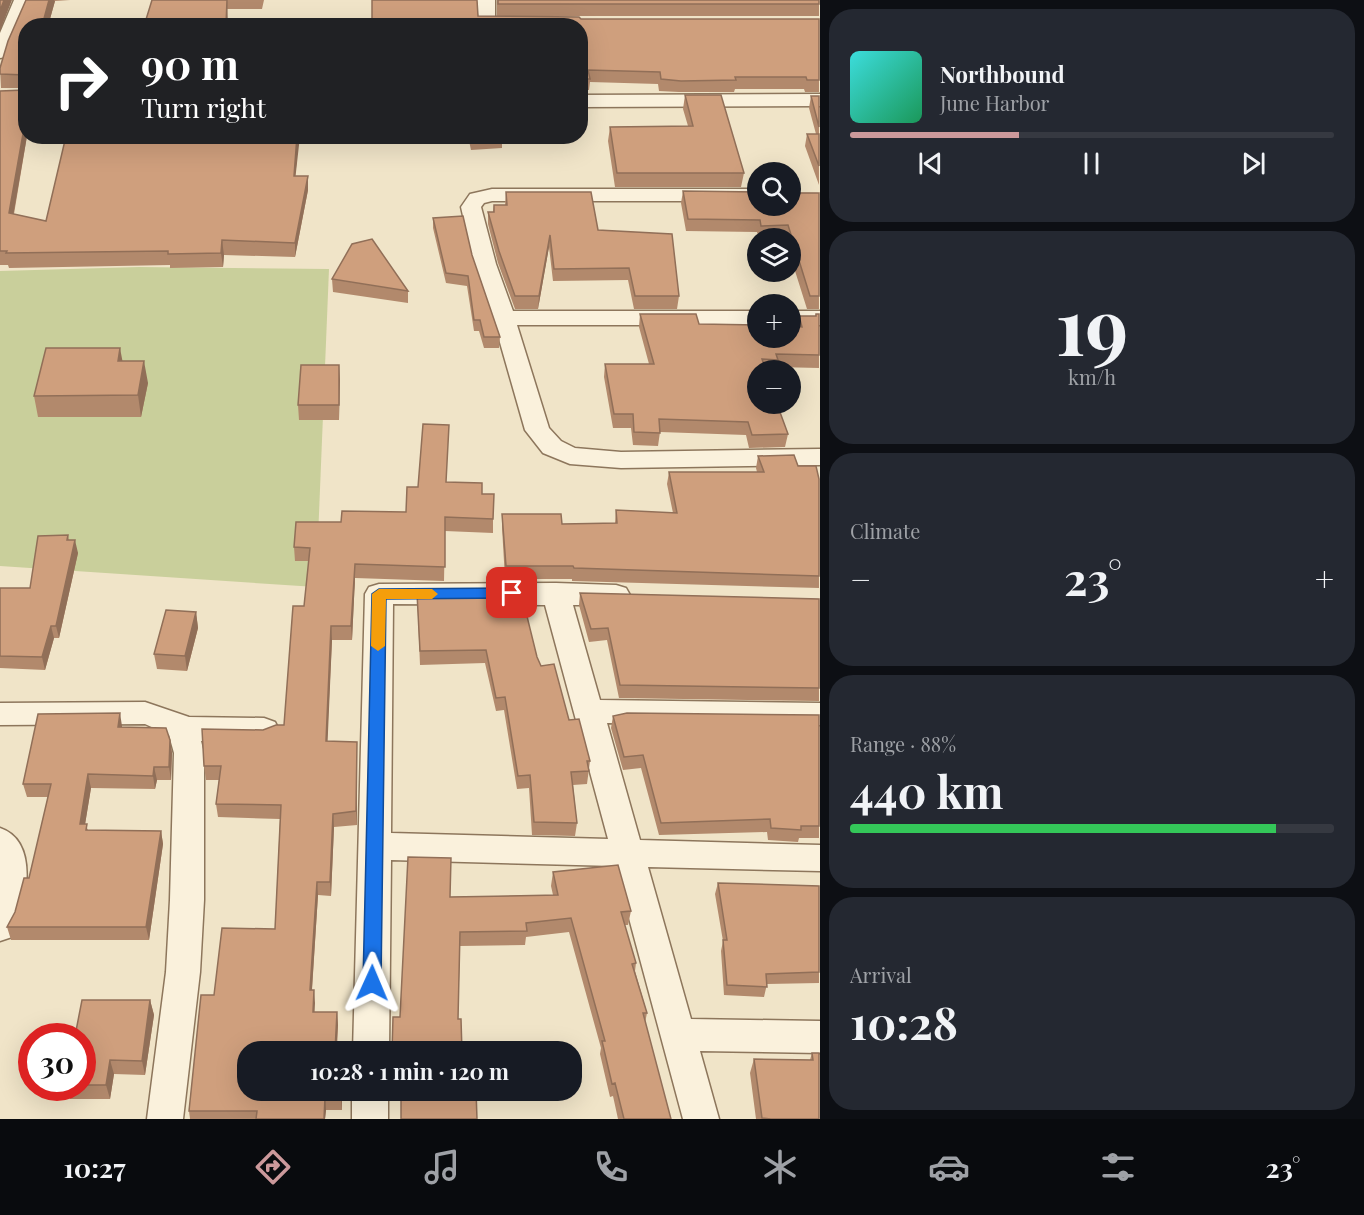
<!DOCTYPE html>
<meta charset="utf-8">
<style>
:root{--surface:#171b24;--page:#242831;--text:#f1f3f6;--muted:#9ea1a6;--line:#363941;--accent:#cc999b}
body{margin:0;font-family:"Playfair Display",serif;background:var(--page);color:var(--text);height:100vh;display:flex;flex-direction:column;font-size:22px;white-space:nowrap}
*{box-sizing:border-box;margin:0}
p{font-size:20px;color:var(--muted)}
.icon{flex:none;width:33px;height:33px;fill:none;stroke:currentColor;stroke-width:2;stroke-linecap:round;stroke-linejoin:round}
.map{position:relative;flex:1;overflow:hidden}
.side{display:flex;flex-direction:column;gap:9px;padding:9px;background:#0d0f14;width:544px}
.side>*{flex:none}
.top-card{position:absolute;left:18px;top:18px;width:570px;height:126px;border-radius:24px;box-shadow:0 6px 24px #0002;background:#202124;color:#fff;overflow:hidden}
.controls{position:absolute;left:747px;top:162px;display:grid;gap:12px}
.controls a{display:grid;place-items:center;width:54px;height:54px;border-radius:50%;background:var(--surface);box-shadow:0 6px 24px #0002;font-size:30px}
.speed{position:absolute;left:18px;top:1023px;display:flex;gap:12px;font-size:30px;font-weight:700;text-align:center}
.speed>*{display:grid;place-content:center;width:78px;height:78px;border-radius:50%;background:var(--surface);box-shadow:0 6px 24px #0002;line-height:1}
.speed .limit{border:9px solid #d22;background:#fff;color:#111}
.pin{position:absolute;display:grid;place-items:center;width:51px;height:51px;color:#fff;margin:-26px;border-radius:12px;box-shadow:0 3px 9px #0006}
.me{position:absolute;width:66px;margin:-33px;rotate:1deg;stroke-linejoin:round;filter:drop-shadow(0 0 4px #0008)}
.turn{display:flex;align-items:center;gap:21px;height:126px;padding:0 24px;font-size:27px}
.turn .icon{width:78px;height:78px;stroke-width:2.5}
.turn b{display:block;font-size:42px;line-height:51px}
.big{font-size:45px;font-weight:700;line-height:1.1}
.side .card{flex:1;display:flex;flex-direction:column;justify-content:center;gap:9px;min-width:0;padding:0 21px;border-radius:24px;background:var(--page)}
.side .dial{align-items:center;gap:0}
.dial b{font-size:78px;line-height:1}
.song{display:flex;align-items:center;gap:18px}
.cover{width:72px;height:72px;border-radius:9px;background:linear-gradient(135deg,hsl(180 70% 55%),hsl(150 70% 35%))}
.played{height:6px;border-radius:3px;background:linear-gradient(90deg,var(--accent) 35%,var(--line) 35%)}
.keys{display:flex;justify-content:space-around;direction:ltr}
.heat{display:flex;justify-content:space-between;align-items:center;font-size:33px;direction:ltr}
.charge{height:9px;border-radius:4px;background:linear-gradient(90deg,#34c759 88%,var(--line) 0)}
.trip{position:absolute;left:237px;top:1041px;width:345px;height:60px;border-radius:24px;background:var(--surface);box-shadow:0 6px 24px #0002;font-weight:700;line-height:60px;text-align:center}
.tab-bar{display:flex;height:96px;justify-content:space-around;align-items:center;background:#090b0e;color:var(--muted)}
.tab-bar .icon{width:42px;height:42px}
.tab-bar .current{color:var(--accent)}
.tab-bar b{font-size:27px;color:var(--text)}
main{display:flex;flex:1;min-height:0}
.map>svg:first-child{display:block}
.green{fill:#c9cf9b}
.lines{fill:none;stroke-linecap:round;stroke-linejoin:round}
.minor-casing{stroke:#8d765c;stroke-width:3}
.minor{fill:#faf1dc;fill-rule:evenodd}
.wall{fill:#b2896c}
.shaded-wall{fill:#916f58}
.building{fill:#cf9f7d;stroke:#916f58;stroke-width:1.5}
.route{fill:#1a73e8;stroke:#114b97;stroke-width:1.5}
.slow{fill:#f59e0b}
</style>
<main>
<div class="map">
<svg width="820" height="1119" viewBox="0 0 820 1119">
<rect width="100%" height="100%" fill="#f0e4c8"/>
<path class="green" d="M139,267L329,269L316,587L0,566V271Z"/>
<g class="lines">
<defs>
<path id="minor" d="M14,0H32L9,53L6,57L0,58V33Z
M477,0H495V18L521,19L524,23L522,26H479Z
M820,94V106L580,107V95Z
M492,189H758V201H492L484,203L481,207L496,264L513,311H758V325H517L549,428L561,441L575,448L621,452L820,449V465L621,468L570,464L543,453L525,430L493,318L474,264L461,207L470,194Z
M790,311H820V325H790Z
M556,583L616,585L626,588L630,595L626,602L616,605H573L600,700L820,703V725L607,723L640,840L820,845V871L648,867L691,1019L820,1021V1053L700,1051L719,1119H683L615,866L391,860L389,1052H353L365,594L369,587L379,584ZM393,604L545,605L608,839L391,833Z
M145,702L189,717L264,718L275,722L279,730L275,738L264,742L201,741L204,753V900L200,972L183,1119H147L166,972L170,900L174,753L169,735L145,724L0,725V703Z
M0,828C41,842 26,907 12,937L0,941Z
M352,1090H388V1119H352Z"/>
</defs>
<use href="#minor" class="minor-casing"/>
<use href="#minor" class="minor"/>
</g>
<path class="wall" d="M26,0H70L55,1L48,26H26V136H27L14,214L46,221L297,160L295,176H308V190L295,257L224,255L223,267L170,268V265L9,268L8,265H0V91L25,90V88H1L0,68Z
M152,0H264L262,9H228Z
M497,0H819V16H497Z
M478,16L581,19H819V92H805L804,89H735L734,92H679L659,91L658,84L590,82L589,90H580V26Z
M685,95L744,173L741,187H615L608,141L610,127L688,126L683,109Z
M811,96H819V185L805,146L807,134H816L809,108Z
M468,136H502V148L471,150Z
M683,191L819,193V309H807L790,255V238H759L757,232L686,231L681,203Z
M506,192L598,230L679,296L677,309H634L628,280L553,281L549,247L538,309H515L498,263L488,224V212H493L494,205H505Z
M433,218L472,255L500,337L499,348H484L479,331H474L467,286L446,283L433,228Z
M332,279L408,291V303L333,292Z
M640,314L699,324L797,326L799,316H815L816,314H819V368L776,367L775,370H758L788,434L785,447L749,448L746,435L660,432L658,446L633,445L631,428H613L604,377L605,364H649L639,327Z
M123,361L148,383L141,417H38L34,396Z
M339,365V420H299L298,405Z
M758,456L798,466L819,479V588L572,581V579H505L502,527V514L562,524L615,523L616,510L673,513L667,484L669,472H757L756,468Z
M446,482L482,494L493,519V533L445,531L444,581L355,578L352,640H332L327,741L357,756V825L334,827L331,896L318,895L312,990H314V1012H337L338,1025L337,1051L248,1090H342V1110H326L325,1119H190L189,1111L214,995L275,929L280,819L218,817L216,804L219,780H206L204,766L263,730L284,725L304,606L309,561H295L294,547L341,522L406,512L418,487Z
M68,535L69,540L78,553L59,638H54L45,670L0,668V588H30Z
M417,593L537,657L541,666L590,761L587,784L573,785L577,823L575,836L532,835L529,788L517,789L504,710L496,711L485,663L420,665Z
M580,593L819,599V701L619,698L607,640L589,642L579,605Z
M196,612L198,628L187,671L157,669L154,654Z
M819,715V838H799L798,842L768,840L767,832L659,835L641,768L623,770L611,728L613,716Z
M122,726V728L170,740L172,753L171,780H157L155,789L91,788L85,824L88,830L161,831L163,844L149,940H11L7,927L15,912L29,878L48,797H27L23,784Z
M553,872L631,911L628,925H624L636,963L635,971L647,1013L645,1023L671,1119H618L613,1096L610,1097L600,1054L601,1048L569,932L526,937L525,945L460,946L458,1019L400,1017L450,897L553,895L551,886Z
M718,883L819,886V983L767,984L764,997L724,995L721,951L723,941L715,894Z
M150,1000L154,1015L145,1075L114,1074L110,1099H70L67,1088H82V1036Z
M812,1053L819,1119H756L750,1073L754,1059L810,1060Z"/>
<path class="shaded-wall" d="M4,0H12L0,31V11Z
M49,0H54L55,1L48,26H42Z
M227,0L228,26H226Z
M26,117V136H27L11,228L9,213Z
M297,136H300L294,190V176Z
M308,176V190L295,257V243Z
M550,235L549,247L538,309L539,296Z
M222,240L224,255L223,267L221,253Z
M120,348L124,369L118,361Z
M144,361L148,383L141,417L138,395Z
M339,365L340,380L339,420Z
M75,540L78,553L59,638L56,626Z
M355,564V578L352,640L351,626Z
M196,612L198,628L187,671L185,656Z
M51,626L54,638L45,670L42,657Z
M331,626L332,640L327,755L326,741Z
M120,713L122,726L121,741L118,727Z
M170,740L172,753L171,780L169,767Z
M357,742V825L356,811Z
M154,767L157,780L155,789L153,776Z
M88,774L91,788L83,837L80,824Z
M333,814L334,827L331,896L330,882Z
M161,831L163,844L149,940L146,927Z
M317,882L318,895L311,1003L310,990Z
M314,990L315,1003L314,1025L313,1012Z
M150,1000L154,1015L145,1075L142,1061Z
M337,1012L338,1025L336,1052H335Z
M110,1060L114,1074L110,1099L106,1085Z
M341,1090H342V1110L341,1097Z
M325,1097L326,1110L325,1119H324Z"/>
<path class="building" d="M0,0H4L0,11Z
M26,0H49L42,26H26V117L9,213L46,221L66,136H297L294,176H308L295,243L222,240L221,253L168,254V251L6,253L7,251H0V91L25,90V75L0,74V68L8,41Z
M152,0H227L226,26H144Z
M372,0H477L478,16L579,17L581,19H819V80H807L806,77H735L736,80L681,81L661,79L660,72L588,70L590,79H580V26H372Z
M498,0H819V4H498Z
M685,95H721L744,173H617L610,127L693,126Z
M811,96H819V127Z
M807,134H819V166Z
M683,191L758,192V206H790V193H819V296H810L788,225L761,226L760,220L688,219Z
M506,192H591L598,230L672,234L679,296H635L629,268L554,269L550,235L539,296H515L499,251L488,212H494V205H507Z
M463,216L472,255L500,337H484L480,320H474L468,276L446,273L433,218Z
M372,239L408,291L332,279L352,244Z
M640,314H696L699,324L758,325V338H790V326L802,327L799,316H816V314H819V355L776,354L778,360L762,359L766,370H758V404H777L788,434L752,435L748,422L659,419L660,433L634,432L633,414H614L605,364H654Z
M46,348H120L118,361H144L138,395L34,396Z
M301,365H339V405H298Z
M423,424L449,425L446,482L482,483V494H494L493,519L445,517V567L355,564L351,626H331L326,741L357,742L356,811L333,814L330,882H317L310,990H314L313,1012H337L335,1051L342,1052H248V1090H341V1097H325L324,1119H256L257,1111H189L201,995H214L222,928L275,929L281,805L216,804L221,766H204L202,729L263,730L276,725H284L293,606H304L310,548L294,547L296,522H341L342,511L406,512L407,487H418Z
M794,455L798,466H816L819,479V576L574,568L573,566H506L502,514H561L562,524L617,523L616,510L677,513L669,472H764L758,456Z
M68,535L67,540H75L56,626H51L42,657L0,656V588H30L38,536Z
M521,592L537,657L541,666L554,664L569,720L579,719L590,761H587L589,771L571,772L577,823L534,822L530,775L518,776L505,697L496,698L486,650L420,651L417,593Z
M580,593L819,599V688L620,685L608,628L591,629Z
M166,610L196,612L185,656L154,654Z
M120,713L118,727L166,728L170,740L169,767H154L153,776L88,774L80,824H87L86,830L161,831L146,927H7L15,912L24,878H29L51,784H23L38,714Z
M627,713L819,715V826H801V830L771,828L770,819L661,823L643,755L624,757L613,716Z
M408,857L451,858L450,897L558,895L553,872L618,865L631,911L621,912L636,963L632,964L647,1013H643L671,1119H624L615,1083L612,1084L602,1041H605L571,918L526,923L527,931L460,932L458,1019H461L462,1052H392L393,1017H400Z
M718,883L819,886V972L766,974L767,987L727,985L723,940H727Z
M82,1000H150L142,1061L110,1060L106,1085H82V1036H75Z
M812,1053H819V1119H771L762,1118L754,1059L813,1060Z
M401,1090H476L477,1119H401Z"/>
<path class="route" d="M512,588L519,593L512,598L386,599L381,983L378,989L372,991L366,989L363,983L372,594L379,589Z"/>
<path class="slow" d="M379,589H432L438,594L432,599H386L385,646L378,651L371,646L372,594Z"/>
</svg>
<div class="controls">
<a><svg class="icon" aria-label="search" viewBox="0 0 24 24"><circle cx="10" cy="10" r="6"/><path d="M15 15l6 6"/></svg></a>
<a><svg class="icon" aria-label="layers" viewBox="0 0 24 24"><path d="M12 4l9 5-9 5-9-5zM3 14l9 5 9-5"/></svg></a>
<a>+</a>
<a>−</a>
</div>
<div class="speed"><div class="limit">30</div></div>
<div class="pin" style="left:512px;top:593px;background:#d93025"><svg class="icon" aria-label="arrive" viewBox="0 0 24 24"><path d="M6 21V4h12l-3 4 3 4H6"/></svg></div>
<svg class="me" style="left:372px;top:983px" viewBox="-20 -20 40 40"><path d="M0-17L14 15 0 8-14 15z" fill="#1a73e8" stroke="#fff" stroke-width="4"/></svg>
<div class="trip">10:28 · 1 min · 120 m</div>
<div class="top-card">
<div class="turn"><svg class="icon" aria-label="right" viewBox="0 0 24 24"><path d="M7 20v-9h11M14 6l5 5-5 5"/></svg><div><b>90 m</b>Turn right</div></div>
</div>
</div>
<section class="side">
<div class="card">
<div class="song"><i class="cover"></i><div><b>Northbound</b><p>June Harbor</p></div></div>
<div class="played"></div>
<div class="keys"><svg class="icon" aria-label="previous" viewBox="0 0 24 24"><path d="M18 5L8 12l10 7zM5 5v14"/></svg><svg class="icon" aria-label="pause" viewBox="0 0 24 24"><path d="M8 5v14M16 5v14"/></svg><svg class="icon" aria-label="next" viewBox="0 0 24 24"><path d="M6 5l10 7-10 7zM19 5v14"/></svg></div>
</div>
<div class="card dial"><b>19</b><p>km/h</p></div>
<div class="card"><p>Climate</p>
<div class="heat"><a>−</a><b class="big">23°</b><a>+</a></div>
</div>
<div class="card"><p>Range · 88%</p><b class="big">440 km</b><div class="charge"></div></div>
<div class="card"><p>Arrival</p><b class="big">10:28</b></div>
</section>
</main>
<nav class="tab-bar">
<b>10:27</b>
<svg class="icon current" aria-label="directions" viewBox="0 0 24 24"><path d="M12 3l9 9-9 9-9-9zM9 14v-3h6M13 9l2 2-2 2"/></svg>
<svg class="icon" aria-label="music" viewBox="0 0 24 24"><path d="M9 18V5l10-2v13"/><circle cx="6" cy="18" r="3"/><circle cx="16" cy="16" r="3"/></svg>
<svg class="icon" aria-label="phone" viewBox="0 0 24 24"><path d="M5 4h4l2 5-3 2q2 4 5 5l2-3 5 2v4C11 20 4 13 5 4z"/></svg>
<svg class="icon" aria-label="climate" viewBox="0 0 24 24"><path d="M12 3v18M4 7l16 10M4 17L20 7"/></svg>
<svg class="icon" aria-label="car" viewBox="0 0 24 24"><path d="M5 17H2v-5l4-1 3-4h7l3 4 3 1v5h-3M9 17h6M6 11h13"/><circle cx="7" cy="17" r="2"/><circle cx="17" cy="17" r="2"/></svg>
<svg class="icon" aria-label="filters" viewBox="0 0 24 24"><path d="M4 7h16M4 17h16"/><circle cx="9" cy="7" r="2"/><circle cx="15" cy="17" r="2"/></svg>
<b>23°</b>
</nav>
